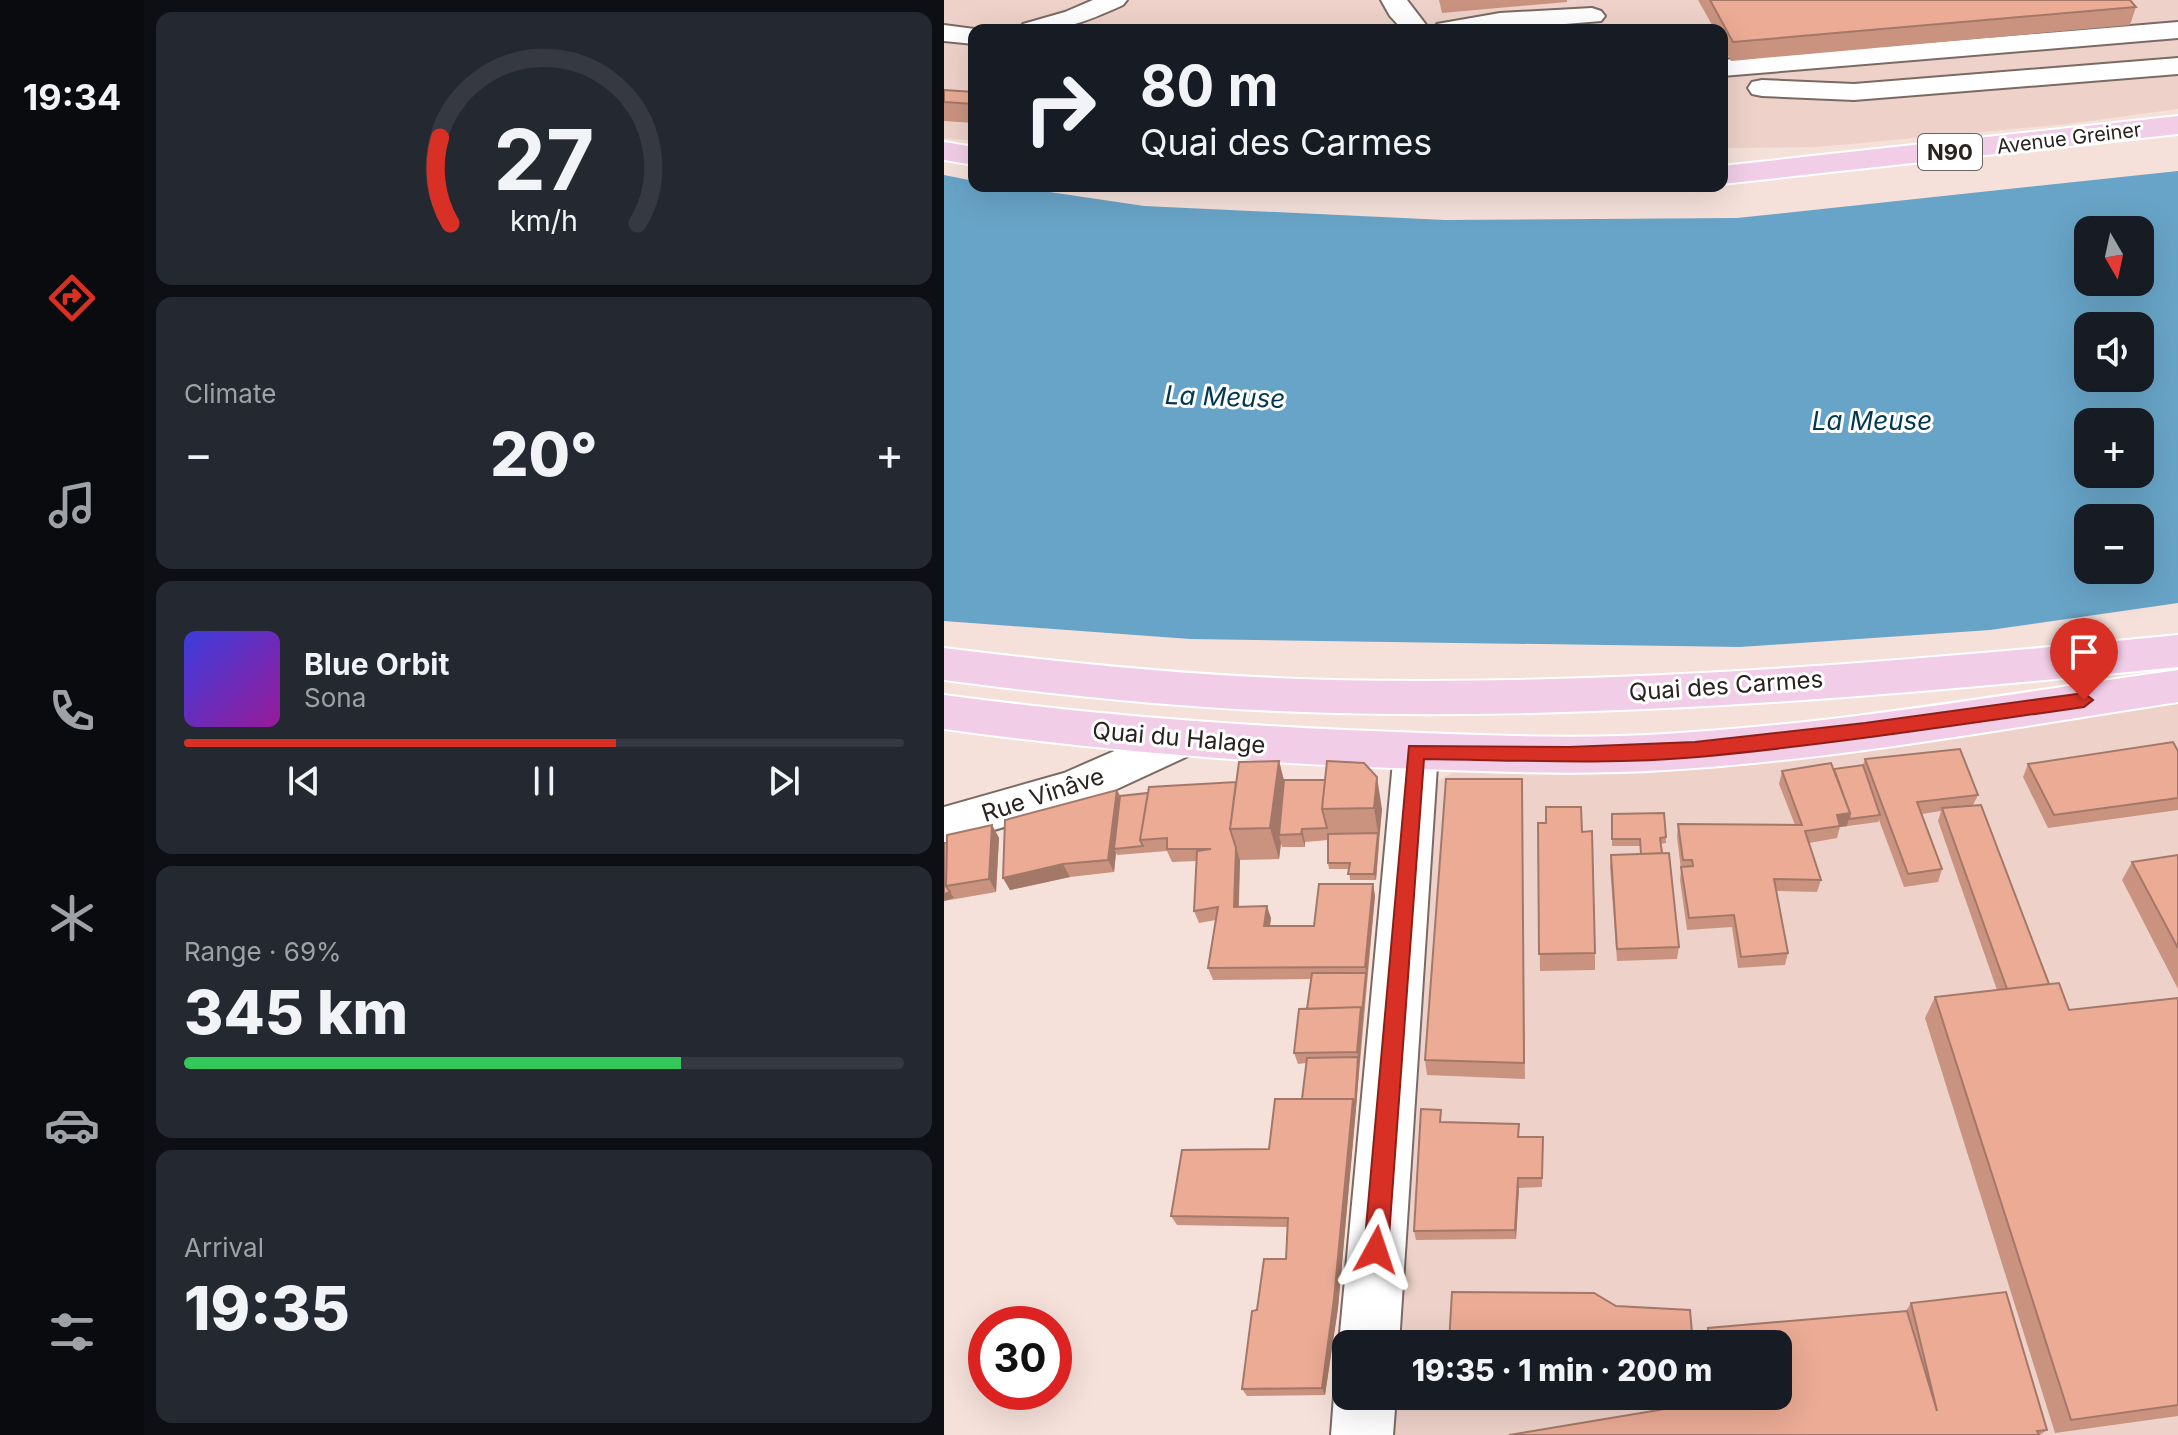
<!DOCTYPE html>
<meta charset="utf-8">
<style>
:root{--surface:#171b24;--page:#242831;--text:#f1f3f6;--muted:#9ea1a6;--line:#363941;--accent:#d93025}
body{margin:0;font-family:Inter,sans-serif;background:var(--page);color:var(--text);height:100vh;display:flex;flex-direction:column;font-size:30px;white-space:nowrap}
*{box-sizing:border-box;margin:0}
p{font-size:26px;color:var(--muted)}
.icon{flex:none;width:44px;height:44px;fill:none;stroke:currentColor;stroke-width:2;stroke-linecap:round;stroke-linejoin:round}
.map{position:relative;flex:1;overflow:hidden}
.details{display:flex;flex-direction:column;gap:12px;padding:12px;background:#0d0f14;width:800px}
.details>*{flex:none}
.banner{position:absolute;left:24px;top:24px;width:760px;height:168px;border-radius:16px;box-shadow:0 8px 32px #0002;background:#171b24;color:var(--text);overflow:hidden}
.needle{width:52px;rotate:171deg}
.tools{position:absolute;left:1130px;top:216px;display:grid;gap:16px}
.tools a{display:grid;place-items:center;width:80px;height:80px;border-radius:16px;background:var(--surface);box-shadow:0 8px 32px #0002;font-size:40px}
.speed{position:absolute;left:24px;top:1306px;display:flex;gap:16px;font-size:40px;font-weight:700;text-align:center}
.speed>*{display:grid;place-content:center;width:104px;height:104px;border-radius:50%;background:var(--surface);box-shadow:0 8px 32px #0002;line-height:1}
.speed .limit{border:12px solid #d22;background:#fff;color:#111}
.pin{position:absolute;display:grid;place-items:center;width:68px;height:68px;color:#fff;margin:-82px -34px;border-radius:50% 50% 50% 0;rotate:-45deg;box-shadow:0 0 8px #0007}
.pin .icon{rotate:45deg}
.me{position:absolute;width:88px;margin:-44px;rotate:5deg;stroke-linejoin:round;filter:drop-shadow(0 0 6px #0008)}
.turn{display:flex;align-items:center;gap:28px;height:168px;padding:0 40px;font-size:36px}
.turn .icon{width:104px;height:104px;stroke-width:2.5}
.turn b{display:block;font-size:56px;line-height:68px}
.big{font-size:60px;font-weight:800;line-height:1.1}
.details .widget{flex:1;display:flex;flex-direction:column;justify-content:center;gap:12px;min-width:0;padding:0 28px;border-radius:16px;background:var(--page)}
.details .dial{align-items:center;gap:0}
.dial svg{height:208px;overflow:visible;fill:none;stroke:var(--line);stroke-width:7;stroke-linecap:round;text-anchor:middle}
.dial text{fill:var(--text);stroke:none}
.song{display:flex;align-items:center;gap:24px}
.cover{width:96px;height:96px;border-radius:12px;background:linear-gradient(135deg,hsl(240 70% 55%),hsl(300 70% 35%))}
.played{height:8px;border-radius:4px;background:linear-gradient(90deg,var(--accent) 60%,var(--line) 60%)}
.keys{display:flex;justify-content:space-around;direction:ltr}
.heat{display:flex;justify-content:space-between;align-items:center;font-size:44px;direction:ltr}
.charge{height:12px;border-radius:6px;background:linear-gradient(90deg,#34c759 69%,var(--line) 0)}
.trip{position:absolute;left:388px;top:1330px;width:460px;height:80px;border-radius:16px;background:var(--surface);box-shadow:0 8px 32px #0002;font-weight:800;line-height:80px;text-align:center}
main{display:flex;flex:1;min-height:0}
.tab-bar{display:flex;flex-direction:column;width:144px;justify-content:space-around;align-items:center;background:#090b0e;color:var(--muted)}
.tab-bar .icon{width:56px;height:56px}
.tab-bar .current{color:var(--accent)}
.tab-bar b{font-size:36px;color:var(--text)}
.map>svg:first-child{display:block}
.built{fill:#eed2c9}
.water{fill:#68a4c7;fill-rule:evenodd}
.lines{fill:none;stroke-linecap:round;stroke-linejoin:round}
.minor-casing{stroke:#7b6a64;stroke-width:4}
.major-casing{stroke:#fff;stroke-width:4}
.minor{fill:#fff;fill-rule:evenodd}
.major{fill:#f2cde7;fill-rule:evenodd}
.wall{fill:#ca9380}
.shaded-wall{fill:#a47868}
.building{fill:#ebab95;stroke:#a47868;stroke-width:2}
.route{fill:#d93025;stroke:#8d1f18;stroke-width:2}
.labels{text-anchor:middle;stroke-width:6;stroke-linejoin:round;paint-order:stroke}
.far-street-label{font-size:20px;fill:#29221f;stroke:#fff}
.shield{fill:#fff;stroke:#696462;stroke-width:2}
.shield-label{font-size:22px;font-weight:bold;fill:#29221f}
.street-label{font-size:24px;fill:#29221f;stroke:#fff}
.water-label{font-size:26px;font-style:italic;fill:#023750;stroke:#fff}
</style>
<main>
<nav class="tab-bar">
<b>19:34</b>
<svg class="icon current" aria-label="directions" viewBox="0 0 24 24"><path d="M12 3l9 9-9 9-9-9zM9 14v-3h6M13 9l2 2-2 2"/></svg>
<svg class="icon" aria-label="music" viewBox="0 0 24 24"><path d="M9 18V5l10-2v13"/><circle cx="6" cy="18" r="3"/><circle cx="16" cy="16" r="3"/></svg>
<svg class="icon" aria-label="phone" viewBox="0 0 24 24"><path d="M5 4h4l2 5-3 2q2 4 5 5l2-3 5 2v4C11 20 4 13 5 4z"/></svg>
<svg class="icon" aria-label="climate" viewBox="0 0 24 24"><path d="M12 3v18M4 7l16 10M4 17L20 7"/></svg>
<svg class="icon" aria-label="car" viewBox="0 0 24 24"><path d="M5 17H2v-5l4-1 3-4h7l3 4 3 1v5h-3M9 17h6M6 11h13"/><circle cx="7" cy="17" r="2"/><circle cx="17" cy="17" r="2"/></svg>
<svg class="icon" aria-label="filters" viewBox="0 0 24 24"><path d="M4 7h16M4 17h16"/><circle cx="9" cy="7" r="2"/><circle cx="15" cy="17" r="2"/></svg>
</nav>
<section class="details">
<div class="widget dial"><svg viewBox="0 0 100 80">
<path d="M14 69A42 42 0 1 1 86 69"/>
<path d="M14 69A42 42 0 0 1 10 36" stroke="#d93025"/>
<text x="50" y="56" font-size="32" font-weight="700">27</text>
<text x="50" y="72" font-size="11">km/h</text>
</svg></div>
<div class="widget"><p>Climate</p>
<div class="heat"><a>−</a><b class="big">20°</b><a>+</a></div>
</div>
<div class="widget">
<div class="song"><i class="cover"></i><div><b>Blue Orbit</b><p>Sona</p></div></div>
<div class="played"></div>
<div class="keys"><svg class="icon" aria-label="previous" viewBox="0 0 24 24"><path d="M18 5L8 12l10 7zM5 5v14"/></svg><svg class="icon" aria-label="pause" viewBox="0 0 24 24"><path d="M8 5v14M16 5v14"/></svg><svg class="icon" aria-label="next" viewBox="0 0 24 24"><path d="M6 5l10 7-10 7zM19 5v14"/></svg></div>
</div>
<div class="widget"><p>Range · 69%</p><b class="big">345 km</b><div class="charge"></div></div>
<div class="widget"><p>Arrival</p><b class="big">19:35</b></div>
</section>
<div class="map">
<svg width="1234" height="1435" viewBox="0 0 1234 1435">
<rect width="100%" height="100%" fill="#f5e1da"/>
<path class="built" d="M0,0H1234V109L1123,124L874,147L778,148V30H30V141L0,138Z
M1234,701V1435H443L446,1396H834V1344H449L490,783L508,773L607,772Z"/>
<path class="water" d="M1234,171V603L1046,630L796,647L246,639L0,621V175L30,181V186H66L200,206L501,220L793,218ZM1144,230H1196V282H1144ZM1144,326H1196V378H1144ZM1144,422H1196V474H1144ZM1144,518H1196V570H1144Z"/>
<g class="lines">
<defs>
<path id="minor" d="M149,0H183L179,5C137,24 121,30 75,30L79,24L121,12Z
M437,0H463L486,30H459L446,16Z
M648,8L657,11L661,16L657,21L549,30H489L493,24L556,13Z
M1234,22V38L778,76V60Z
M0,25L38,30H30V44L0,41Z
M1234,58V74L910,100L818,96L808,94L804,88L808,82L818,80L910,84Z
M239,721L255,727L261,739L255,751L147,801L0,845V807L120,773Z
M472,733L488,738L494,751L455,1344H402V1361L395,1344L450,751L456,738Z
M402,1373V1396H452L449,1435H387L390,1396Z"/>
<path id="major" d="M1234,116V134L778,184V166Z
M0,142L30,147V165L0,160Z
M1234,635V667C955,695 671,720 390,713C260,710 129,697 0,680V648C130,664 260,677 390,680C671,686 955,662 1234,635Z
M1234,670V702C1064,728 893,760 721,770C640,775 559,772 478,769C318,764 159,751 0,729V695C159,716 318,728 478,733C559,736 640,739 721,734C893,724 1064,694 1234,670Z"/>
</defs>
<use href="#minor" class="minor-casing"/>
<use href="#major" class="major-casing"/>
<use href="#minor" class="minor"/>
<use href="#major" class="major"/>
</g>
<path class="wall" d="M495,0H623V2L498,13Z
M754,0H1186L1192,7L1186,25L787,61L778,44V30H771Z
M0,90L30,92V123L0,121Z
M1234,751V810L1104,828L1079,777L1084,764Z
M921,759L1034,795L1029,805L1105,984L1125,1010L1234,998V1416L1111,1433L981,1018L991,997L1053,990L994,821L997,811L978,814L998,869L994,882L960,887L935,820L934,822L896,827L893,838L865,843L877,880L873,892L832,891L844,953L841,965L794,968L788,927L743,930L736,880L737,869L733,837L734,824L851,825L835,784L838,771L890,769L919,765Z
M335,761L340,780L438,809L432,880H406L405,869H385L384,863V840L361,842V847H338L337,843L335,859L296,860L295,907L327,918L326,926H370L429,884L431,896L394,1308L381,1395L303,1396L298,1389L313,1310L342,1259L344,1227L233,1225L227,1216L325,1149L358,1099L362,1063L354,1064L350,1053L363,1009L367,979L269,980L264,968L272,920L255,923L250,911L253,861L228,862L223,851L173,855L172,853L170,872L126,877L66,890L59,878L173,790L176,796L292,782Z
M578,779L581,1079L483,1075L481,1060Z
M668,814L722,837V843L717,844L735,947L733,959L673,961L666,867L667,855L696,854V846H668Z
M594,823L638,832L651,953V970L596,971Z
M48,825L55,838L52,892L0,901L3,842Z
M1234,855V989L1178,880L1188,862Z
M499,1122L575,1137H599L598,1187L575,1188L572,1239L472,1240L470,1231Z
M967,1303L1103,1430L1096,1435H565L764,1402V1396H834V1344H760V1340L764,1328L962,1311Z"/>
<path class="shaded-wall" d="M335,761L343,793L335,835L337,843L335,859L326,828Z
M433,777L438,809L435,839L430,808Z
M173,790L179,802L170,849L172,853L170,872L164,860Z
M906,813L903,826L896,827L893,815Z
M48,825L55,838L52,892L45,879Z
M358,829L361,842V847L357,834Z
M434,833L435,840L432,880L430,874Z
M292,847L296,860L294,919L290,907Z
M119,864L126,877L66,890L59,878Z
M429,884L431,896L419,1018L418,1013L422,973L421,967Z
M6,892L10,898L0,901V894Z
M323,906L327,918L324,938L320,926Z
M417,1007L419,1018L412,1109L394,1308L381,1395L378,1388L414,1057L413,1052Z
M574,1178L575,1188L572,1239L571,1230Z"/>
<path class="building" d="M766,0H1186L1192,7L789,42Z
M0,90L30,92V104L0,102Z
M1229,742L1234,751V798L1110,815L1084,764Z
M1016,749L1034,795L973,802L998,869L964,874L921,759Z
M335,761L326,828L286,829L295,762Z
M383,761L420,763L433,777L430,808L378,809Z
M887,763L906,813L893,815L896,826L861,831L877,880L830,879L844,953L797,957L790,915L745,918L737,867L749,866L748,860H739L734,824L858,825L838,771Z
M919,765L936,815L905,819L906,813L890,769Z
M502,779H578L580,1063L481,1060Z
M340,780H381L378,809L383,828L358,829L357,834L335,835Z
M292,782L286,829L292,848L290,907L323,906L320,926H370L375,884H429L421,967L264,968L274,907L250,911L253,851L267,849H223V838L196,840L205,787Z
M173,790L164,860L119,864L59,878L61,820Z
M204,793L196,840L199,846L170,849L176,796Z
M1037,805L1105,984L1063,989L998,808Z
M602,807H637L638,832L648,831L651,953L595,954L594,823H602Z
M720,813L722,837L716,838L718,853L697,854L696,839H668V814Z
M48,825L45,879L2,886L3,835Z
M434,833L430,874H404L406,863H384V834Z
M3,842L2,886L6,892L0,894V843Z
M725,853L735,947L673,949L667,855Z
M1234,855V948L1188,862Z
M368,973H422L418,1013L417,1007L363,1009Z
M1115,983L1125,1010L1234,998V1405L1127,1420L991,997Z
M417,1007L413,1052L350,1053L355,1009Z
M414,1057L411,1104L409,1099H358L363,1058Z
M331,1099H409L390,1299L378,1388L298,1389L308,1311L313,1310L320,1259H342L344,1218L227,1216L238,1150L325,1149Z
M477,1109L497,1110L496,1122L575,1124L574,1137H599L598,1178H574L571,1230L470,1231Z
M508,1292L650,1293L672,1306L746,1310L749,1344L505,1343Z
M1062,1292L1103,1430L1093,1431L1095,1435H565L769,1401L768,1396H834V1344H765L764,1328L963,1311L993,1411L967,1303Z"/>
<path class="route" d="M1140,693L1149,700L1140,707C1012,725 883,745 754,757C663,765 571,760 480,759L444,1250L441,1259L432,1262L424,1259L420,1250L465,746L625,747L751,742L921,723Z"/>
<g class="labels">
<g class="far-street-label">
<text transform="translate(1125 138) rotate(-7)" y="7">Avenue Greiner</text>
</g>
<rect class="shield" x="974" y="134" width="64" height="36" rx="6"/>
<g class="shield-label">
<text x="1006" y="160">N90</text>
</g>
<g class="street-label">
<text transform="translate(782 686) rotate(-4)" y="8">Quai des Carmes</text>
<text transform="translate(235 738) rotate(5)" y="8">Quai du Halage</text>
<text transform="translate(99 795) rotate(-18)" y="8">Rue Vinâve</text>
</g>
<g class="water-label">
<text transform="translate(281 397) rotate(2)" y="9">La Meuse</text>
<text x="928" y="430">La Meuse</text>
</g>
</g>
</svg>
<div class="tools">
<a><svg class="needle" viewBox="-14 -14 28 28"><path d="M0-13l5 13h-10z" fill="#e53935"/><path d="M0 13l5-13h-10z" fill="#9ea1a6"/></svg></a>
<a><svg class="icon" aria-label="sound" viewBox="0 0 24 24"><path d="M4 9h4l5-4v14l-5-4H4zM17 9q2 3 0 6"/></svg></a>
<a>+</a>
<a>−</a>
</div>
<div class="speed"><div class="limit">30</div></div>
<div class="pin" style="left:1140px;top:700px;background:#d93025"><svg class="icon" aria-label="arrive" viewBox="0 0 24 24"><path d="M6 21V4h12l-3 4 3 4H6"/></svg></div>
<svg class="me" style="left:432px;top:1250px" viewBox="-20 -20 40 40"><path d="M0-17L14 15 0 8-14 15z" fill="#d93025" stroke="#fff" stroke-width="4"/></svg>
<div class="trip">19:35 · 1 min · 200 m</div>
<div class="banner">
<div class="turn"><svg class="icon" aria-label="right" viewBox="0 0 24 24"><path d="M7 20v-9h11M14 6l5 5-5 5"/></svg><div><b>80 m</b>Quai des Carmes</div></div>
</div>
</div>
</main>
